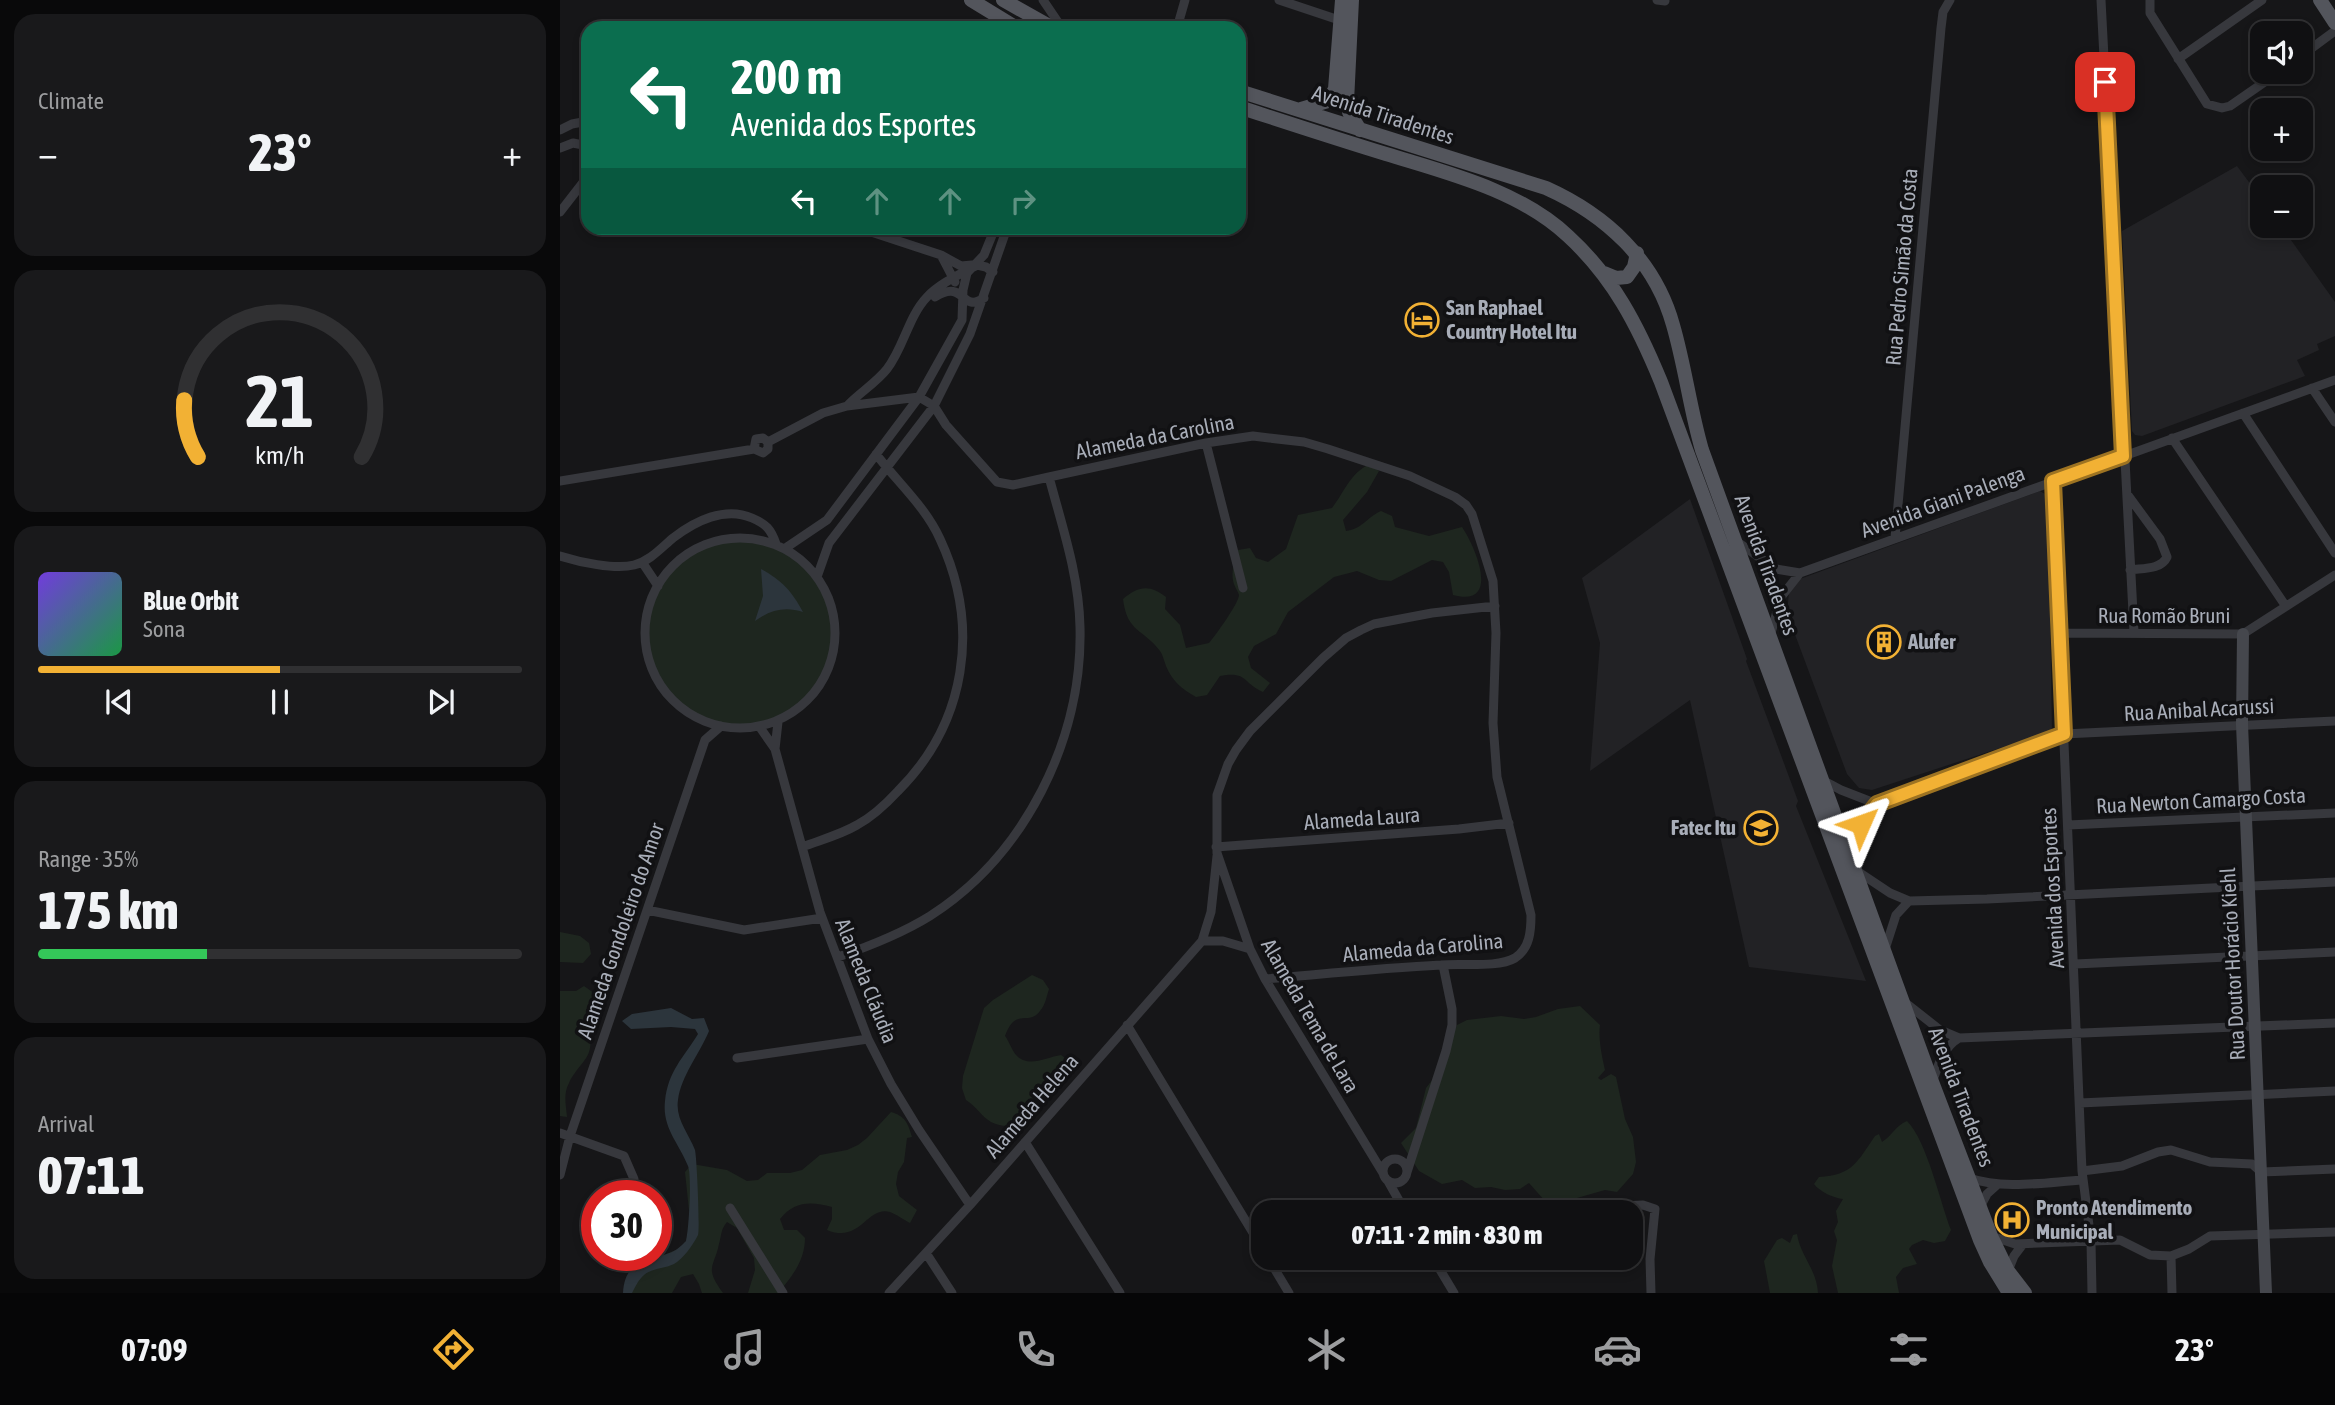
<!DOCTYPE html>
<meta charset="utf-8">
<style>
:root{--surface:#101012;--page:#19191b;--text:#f1f3f6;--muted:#9c9d9f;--line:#303032;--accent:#f2b134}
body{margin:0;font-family:"Asap Condensed",sans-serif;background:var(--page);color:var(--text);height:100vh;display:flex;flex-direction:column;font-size:26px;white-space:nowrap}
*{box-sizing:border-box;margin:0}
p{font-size:23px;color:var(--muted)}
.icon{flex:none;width:38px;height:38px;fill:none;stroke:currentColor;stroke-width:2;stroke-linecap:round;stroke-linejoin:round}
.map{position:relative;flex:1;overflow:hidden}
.drawer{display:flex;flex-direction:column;gap:14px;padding:14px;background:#09090a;width:560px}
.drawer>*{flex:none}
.guide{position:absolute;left:21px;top:21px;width:665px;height:214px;border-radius:21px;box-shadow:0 4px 10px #0003,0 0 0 2px var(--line);background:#0b6e4f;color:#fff;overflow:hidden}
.tools{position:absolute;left:1690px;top:21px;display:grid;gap:14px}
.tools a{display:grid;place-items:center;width:63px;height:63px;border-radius:14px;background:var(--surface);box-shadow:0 4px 10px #0003,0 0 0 2px var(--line);font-size:35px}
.speed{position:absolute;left:21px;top:1180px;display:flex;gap:14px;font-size:35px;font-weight:700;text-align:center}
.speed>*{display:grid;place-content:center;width:91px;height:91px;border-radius:50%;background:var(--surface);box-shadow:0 4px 10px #0003,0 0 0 2px var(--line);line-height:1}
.speed .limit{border:10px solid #d22;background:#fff;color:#111}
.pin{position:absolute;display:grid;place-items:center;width:60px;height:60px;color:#fff;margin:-30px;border-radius:14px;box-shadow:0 4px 10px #0006}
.me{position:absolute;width:77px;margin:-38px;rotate:47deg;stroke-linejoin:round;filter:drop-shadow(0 0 5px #0008)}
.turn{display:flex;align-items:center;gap:24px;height:147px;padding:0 35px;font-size:32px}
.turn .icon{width:91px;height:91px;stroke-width:2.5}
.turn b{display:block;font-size:49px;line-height:60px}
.lanes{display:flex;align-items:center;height:66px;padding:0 35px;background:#0003;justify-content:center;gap:35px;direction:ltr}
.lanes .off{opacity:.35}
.big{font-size:52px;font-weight:800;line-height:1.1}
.drawer .card{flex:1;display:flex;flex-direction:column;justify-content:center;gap:10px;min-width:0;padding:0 24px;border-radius:21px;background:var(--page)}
.drawer .dial{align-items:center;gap:0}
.dial svg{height:182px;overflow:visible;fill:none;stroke:var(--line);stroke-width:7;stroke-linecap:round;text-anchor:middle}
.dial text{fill:var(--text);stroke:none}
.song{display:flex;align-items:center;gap:21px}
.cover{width:84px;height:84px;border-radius:10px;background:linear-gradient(135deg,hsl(260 70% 55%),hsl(140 70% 35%))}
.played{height:7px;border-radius:4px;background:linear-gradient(90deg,var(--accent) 50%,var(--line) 50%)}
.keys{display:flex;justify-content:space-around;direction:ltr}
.heat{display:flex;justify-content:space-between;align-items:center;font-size:38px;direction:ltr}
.charge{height:10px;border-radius:5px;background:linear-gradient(90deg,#34c759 35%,var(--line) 0)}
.trip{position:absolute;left:691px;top:1200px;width:392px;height:70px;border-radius:21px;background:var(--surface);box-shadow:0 4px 10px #0003,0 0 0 2px var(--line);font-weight:800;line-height:70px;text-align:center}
.dock{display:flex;height:112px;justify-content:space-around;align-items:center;background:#060607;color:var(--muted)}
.dock .icon{width:49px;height:49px}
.dock .active{color:var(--accent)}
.dock b{font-size:32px;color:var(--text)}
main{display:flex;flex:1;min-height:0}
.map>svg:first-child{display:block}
.built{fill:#222225}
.green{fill:#1e261f}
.water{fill:#2c353c}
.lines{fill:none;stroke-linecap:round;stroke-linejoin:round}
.street{stroke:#37383d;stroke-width:9}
.secondary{stroke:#45474d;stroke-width:12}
.primary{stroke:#53555c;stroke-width:14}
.route-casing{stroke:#9d7322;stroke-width:18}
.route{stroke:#f2b134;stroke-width:12}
.labels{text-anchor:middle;stroke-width:7;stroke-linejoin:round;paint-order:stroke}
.street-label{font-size:21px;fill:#a8adb8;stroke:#111113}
.poi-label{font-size:21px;font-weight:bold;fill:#a8adb8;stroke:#111113;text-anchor:start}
</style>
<main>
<section class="drawer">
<div class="card"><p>Climate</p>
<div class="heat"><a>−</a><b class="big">23°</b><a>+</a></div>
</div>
<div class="card dial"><svg viewBox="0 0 100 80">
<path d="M14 69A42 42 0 1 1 86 69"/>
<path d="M14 69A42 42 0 0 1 8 44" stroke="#f2b134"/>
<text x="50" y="56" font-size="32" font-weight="700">21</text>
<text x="50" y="72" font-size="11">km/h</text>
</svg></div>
<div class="card">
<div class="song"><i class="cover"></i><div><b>Blue Orbit</b><p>Sona</p></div></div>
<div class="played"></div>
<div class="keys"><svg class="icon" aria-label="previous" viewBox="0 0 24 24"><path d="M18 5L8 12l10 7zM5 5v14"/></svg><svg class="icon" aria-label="pause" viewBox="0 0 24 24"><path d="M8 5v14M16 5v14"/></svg><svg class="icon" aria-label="next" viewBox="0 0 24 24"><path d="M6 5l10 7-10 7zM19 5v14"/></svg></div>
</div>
<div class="card"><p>Range · 35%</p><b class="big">175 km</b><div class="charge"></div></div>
<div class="card"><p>Arrival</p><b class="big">07:11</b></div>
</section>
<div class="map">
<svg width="1775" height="1293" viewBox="0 0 1775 1293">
<rect width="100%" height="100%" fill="#161618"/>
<path class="built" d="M1677,166L1703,201V226H1721L1775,302V336L1757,344L1759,350L1737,360L1745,376L1582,436L1575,435L1572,431L1562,231Z
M1480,491L1488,496L1492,731L1312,790L1299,788L1287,774L1227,613L1229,592L1240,579Z
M1130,499L1187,659L1186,661L1238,801L1236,806L1306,981L1189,967L1130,700L1030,771L1040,643L1022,578Z"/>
<path class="green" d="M810,464L819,471L807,492L783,520L786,531C802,529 806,518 821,511L832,516L835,527L869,536L902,527C915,546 942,608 893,595L889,572L883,562L872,560L831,581L819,580L797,571L774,577L728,612L716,634L694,646L688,657L691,668L710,683L703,692C682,683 688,671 660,676L647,695L636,697C622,689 612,681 606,666C604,661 603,655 600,651C584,629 567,633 563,599C578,586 590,584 606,597L605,609L620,625L626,648L649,643C655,636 679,603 679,595C678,591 675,588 674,584C670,572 675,561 678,550L690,548L696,558L708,562L726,549L738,515L772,508C785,491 790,473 810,464Z
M88 633a92 92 0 1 1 184 0a92 92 0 1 1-184 0Z
M0,932L20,936L29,943L31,954L23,963L0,962Z
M472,975L483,980L489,989C487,995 485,1006 480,1011C468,1027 456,1006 445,1036C449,1041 452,1051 457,1056C469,1068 487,1057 501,1055L505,1058C503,1080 498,1077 486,1090C479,1097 478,1108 472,1115C462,1127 445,1129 431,1122C421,1116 416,1106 406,1100L402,1088L403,1076L424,1008L433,1000Z
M24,986L45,1001L28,1032C37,1057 18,1063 9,1083C3,1094 6,1105 7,1117L0,1116V991H16Z
M1020,1006L1040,1025C1038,1038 1042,1057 1045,1070L1038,1078L1041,1080L1051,1074L1056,1077L1065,1119L1073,1137L1076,1162L1073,1174L1057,1192L1045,1190L1010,1200L985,1201L969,1183L960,1189L945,1190L931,1187L915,1188L902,1180L882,1184L859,1171L841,1143L856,1128L866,1088L880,1070L891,1036L897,1025L907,1020L941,1016L964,1019L976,1017L998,1009Z
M331,1112C345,1116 348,1123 352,1137L347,1138L344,1162L338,1172L336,1184L339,1196L357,1210L350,1223C344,1220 336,1214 330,1212C306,1206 301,1244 267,1230L272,1219V1207C251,1201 234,1201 220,1219L224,1230H237L245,1238C245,1260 232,1277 218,1293H188L195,1270L194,1258L177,1228L167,1222C160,1231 162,1234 159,1244C154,1268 144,1267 163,1293H142L139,1284L133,1274L121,1277L112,1293H65L84,1263L116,1250L126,1243L130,1220L125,1172L132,1164L167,1170L187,1181L198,1180L207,1173H230L242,1170L260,1155L287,1150L298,1145L307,1138Z
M1347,1121C1367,1141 1380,1202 1391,1230L1385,1241L1374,1243L1363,1240L1352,1245L1349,1249L1357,1264L1343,1268L1336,1277L1339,1293H1278L1272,1266L1277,1240L1274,1231L1278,1222L1276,1211L1283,1199C1274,1198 1260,1192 1254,1184L1259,1177C1293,1175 1297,1162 1315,1136L1319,1134L1322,1142C1333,1135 1335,1126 1347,1121Z
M1237,1234C1240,1255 1257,1270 1258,1293H1210L1204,1261L1217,1240L1222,1238L1230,1243L1233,1235Z"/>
<path class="water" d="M201,569C221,580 232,591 243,612C225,606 210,610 195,621L203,596Z
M111,1008L132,1019L144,1018L149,1031C140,1053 121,1076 118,1100C115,1119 129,1134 135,1150C137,1159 140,1230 138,1235C133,1245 123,1259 114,1264C104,1269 92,1268 84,1275C79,1279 75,1287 72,1293H63C65,1259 87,1262 112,1252C117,1250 122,1245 126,1241C129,1229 132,1176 128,1166C119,1143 102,1128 105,1101C108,1071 124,1057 138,1034L135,1029L111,1027L71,1029L62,1021L72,1014Z"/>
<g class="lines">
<path class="street" d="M483,0L502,28
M719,0L782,21
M1097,0L1105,1
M1541,0L1574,632
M1590,0V13L1647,104L1662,108L1670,106L1719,72
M617,28L625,0
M1741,56L1775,31
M1618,59L1702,0
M0,130L12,124L28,121
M0,148L13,143L28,146
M0,212L28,176
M299,228L381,255L401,266L412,265
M381,255L395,282
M375,297C406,278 400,314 424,298
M1752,388L1775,422
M287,406C299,393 316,383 327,369C344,347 348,317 367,297C380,283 401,274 417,265L426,267L433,272
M1683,413L1775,553
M1612,438L1725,605
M646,443L683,588
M194,449L196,439L203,438L208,442
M0,481L194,449L203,453L208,449V442L263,413L287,406L359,397L374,406L386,425L437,482L453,485L489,477
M1493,481L1522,1171L1531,1241L1532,1293
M1567,494L1600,539L1607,557C1601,570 1582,568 1570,570
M85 633a95 95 0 1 1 190 0a95 95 0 1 1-190 0Z
M1335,538L1381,28L1383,12L1390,0
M1176,541L1216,569L1240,573L1775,380
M227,547L267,520L359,397L402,320L403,290L407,273L424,255L435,228
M0,556C19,562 55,570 74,565C90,561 101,548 113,538C135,521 165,506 192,518C206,524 211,529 216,544
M82,562L98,586
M257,577L269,543L374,406L410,334L447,228
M1211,633L1221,597L1240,573
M1500,633L1683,634L1775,575
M199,726L215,749L260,912L308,1039L331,1084L359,1130L410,1205
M215,749L218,722
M1264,781L1281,790L1317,804
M1508,825L1775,813
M242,847C260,840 280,835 297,825C312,817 326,804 338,791C406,723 421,627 380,539C365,506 338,483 316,454
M656,847L899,829L949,823
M1292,856L1301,824L1317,804L1504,734L1775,721
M1297,871L1330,893L1349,901L1427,899L1775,882
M87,910L184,930L262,918
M642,941H663L690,949
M1325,949L1336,915L1349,901
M278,957C310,946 341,934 370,916C465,855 523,739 520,627C519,575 502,526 489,477L646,443L693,436L709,438L744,442L768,449L850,476L895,497L906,505L912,514L933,581L936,633L933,723L937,777L971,915C971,931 970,948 955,958C938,968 902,963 881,965C822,968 764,974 705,979
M1515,964L1775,952
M1347,1004L1380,1030L1399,1038L1775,1023
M567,1025L704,1251
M177,1058L308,1039
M1372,1083C1378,1066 1383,1047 1399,1038
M1520,1103L1775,1091
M0,1133L64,1156L74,1179
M465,1142L560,1293
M823 1171a12 12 0 1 1 24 0a12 12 0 1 1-24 0Z
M1522,1171L1562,1166L1598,1152L1611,1150L1650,1162L1692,1164L1701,1172L1775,1169
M847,1172L886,1051L892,1025V1009L883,965
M823,1173L705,979L690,949L657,853V795L668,764L676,750L690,731L763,658L786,638L801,630L814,624L872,613L935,606
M0,1175L10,1136L145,740L161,726
M1409,1178C1444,1190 1487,1182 1523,1180
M828,1181L846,1213
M1040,1207L1083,1205L1095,1209L1090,1259L1091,1293
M1420,1207L1427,1194L1438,1184
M170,1208L223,1293
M1431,1236L1455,1244L1560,1240L1590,1255L1611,1256L1629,1249L1650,1236L1775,1232
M366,1253L392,1293
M1611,1256L1612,1293
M708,1258L729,1293
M873,1258L894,1293
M1448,1271L1454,1256L1463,1244
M329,1293L410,1205L642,941L651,912L657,856"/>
<path class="secondary" d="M1683,634L1682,724L1706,1293"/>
<path class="primary" d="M411,0L457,28
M443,0L493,28
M792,0L787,102L789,112L800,130
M1760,0L1775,23
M679,91L986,188C1046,215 1095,260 1113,325C1125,366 1130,409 1142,450L1369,1074L1431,1236L1448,1271L1465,1293
M679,107C728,123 777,139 826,154C887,173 959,190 1008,236C1053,277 1078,326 1101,382L1420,1240L1430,1262L1449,1293
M741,109L768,101L775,89L782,0
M1044,273L1056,278L1067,277L1074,267L1077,253"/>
</g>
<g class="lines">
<defs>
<path id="route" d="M1301,824L1317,804L1504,734L1493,481L1563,456L1545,82"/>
</defs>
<use href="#route" class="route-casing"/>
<use href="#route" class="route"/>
</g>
<defs>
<symbol id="hotel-ring" viewBox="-11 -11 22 22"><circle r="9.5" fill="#111113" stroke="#f2b134" stroke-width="1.5"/><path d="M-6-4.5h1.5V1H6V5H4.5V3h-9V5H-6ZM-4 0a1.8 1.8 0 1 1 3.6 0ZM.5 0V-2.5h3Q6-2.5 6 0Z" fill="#f2b134"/></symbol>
<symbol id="building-ring" viewBox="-11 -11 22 22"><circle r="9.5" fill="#111113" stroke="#f2b134" stroke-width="1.5"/><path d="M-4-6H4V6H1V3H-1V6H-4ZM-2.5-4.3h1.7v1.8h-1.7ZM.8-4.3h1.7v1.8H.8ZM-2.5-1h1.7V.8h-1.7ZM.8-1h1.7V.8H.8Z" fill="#f2b134"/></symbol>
<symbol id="university-ring" viewBox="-11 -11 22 22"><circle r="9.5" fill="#111113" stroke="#f2b134" stroke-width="1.5"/><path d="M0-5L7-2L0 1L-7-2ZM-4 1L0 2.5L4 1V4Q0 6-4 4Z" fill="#f2b134"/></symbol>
<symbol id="hospital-ring" viewBox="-11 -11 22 22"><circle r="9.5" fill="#111113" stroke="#f2b134" stroke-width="1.5"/><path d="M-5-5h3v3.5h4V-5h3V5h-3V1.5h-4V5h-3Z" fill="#f2b134"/></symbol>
</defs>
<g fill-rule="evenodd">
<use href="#hotel-ring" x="843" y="301" width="38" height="38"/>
<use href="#building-ring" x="1305" y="623" width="38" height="38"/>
<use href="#university-ring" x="1182" y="809" width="38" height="38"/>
<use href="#hospital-ring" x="1433" y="1201" width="38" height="38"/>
</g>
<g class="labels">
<g class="street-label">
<text transform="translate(823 115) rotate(18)" y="7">Avenida Tiradentes</text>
<text transform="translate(1342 267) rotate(-85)" y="7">Rua Pedro Simão da Costa</text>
<text transform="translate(595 437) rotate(-11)" y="7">Alameda da Carolina</text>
<text transform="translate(1383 502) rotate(-20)" y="7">Avenida Giani Palenga</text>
<text transform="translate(1206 565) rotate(70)" y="7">Avenida Tiradentes</text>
<text x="1604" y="623">Rua Romão Bruni</text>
<text transform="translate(1639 710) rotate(-3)" y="7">Rua Anibal Acarussi</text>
<text transform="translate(1641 801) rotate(-3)" y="7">Rua Newton Camargo Costa</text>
<text transform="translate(802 819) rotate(-4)" y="7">Alameda Laura</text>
<text transform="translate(1493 888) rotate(-93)" y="7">Avenida dos Esportes</text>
<text transform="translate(61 931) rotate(-71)" y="7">Alameda Gondoleiro do Amor</text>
<text transform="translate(863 948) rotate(-5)" y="7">Alameda da Carolina</text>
<text transform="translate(1673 964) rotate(-93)" y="7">Rua Doutor Horácio Kiehl</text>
<text transform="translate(306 981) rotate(68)" y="7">Alameda Cláudia</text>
<text transform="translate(750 1016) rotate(60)" y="7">Alameda Tema de Lara</text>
<text transform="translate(1401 1097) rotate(69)" y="7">Avenida Tiradentes</text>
<text transform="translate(472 1106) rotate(-49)" y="7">Alameda Helena</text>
</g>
<g class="poi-label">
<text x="886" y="315">San Raphael<tspan x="886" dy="24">Country Hotel Itu</tspan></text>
<text x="1348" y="649">Alufer</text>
<text x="1176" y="835" text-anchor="end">Fatec Itu</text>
<text x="1476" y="1215">Pronto Atendimento<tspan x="1476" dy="24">Municipal</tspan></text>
</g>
</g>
</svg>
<div class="tools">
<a><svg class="icon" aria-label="sound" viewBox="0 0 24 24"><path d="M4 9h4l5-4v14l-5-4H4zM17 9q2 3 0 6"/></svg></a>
<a>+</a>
<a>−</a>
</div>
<div class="speed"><div class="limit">30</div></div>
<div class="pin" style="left:1545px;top:82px;background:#d93025"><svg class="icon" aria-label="arrive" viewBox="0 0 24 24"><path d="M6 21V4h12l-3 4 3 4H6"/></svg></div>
<svg class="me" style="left:1301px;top:824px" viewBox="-20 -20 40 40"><path d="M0-17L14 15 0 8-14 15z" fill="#f2b134" stroke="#fff" stroke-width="4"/></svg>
<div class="trip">07:11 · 2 min · 830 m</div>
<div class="guide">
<div class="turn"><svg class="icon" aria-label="left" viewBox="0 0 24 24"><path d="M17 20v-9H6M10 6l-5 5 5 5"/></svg><div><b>200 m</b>Avenida dos Esportes</div></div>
<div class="lanes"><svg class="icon" aria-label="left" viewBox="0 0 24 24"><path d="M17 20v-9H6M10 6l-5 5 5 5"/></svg><svg class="icon off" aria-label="ahead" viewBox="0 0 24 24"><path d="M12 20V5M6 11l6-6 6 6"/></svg><svg class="icon off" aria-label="ahead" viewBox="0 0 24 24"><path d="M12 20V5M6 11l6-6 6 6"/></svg><svg class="icon off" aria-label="right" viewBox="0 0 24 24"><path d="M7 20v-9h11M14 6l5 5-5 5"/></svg></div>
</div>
</div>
</main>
<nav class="dock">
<b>07:09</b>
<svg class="icon active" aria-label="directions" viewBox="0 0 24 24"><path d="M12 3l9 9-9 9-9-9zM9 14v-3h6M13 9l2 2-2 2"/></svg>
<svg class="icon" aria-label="music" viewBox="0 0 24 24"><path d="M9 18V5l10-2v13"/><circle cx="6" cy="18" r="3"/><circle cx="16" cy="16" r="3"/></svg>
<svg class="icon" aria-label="phone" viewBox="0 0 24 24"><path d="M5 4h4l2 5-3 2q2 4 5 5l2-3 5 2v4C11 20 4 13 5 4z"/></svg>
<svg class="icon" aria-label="climate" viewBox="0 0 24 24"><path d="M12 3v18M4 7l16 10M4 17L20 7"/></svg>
<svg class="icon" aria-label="car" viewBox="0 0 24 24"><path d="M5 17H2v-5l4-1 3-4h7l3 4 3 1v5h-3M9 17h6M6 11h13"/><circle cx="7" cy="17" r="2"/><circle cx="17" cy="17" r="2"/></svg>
<svg class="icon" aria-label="filters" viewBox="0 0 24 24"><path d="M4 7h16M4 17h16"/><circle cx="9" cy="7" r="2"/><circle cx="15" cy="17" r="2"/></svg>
<b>23°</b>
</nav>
